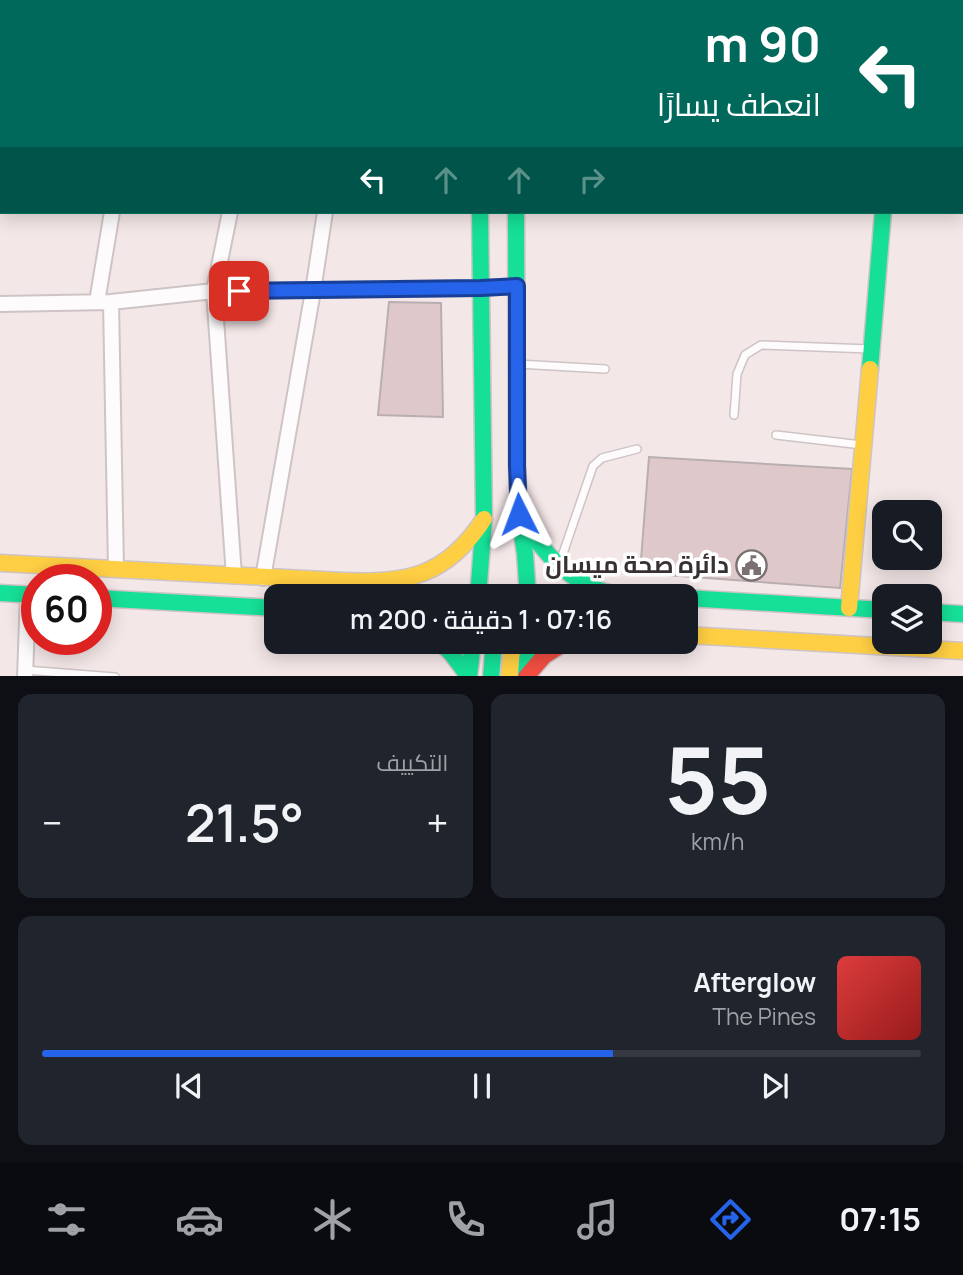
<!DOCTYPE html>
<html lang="ar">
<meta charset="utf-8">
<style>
:root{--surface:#171b24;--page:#20242c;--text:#f1f3f6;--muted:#9ea1a6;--line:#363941;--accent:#2563eb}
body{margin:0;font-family:Manrope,Cairo,sans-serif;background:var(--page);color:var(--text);direction:rtl;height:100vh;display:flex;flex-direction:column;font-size:26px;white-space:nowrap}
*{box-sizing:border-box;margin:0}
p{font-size:23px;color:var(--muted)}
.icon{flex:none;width:38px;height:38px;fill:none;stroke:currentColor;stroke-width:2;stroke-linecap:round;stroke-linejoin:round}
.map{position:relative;height:676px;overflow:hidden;direction:ltr}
.side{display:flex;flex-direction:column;gap:18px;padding:18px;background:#0d0f14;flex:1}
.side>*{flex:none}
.banner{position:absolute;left:0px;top:0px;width:964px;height:214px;box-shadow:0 4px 18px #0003;direction:rtl;background:#00695c;color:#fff;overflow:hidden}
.fabs{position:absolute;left:872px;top:500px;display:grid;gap:14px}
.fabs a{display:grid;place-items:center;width:70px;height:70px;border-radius:14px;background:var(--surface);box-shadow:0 4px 18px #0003;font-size:35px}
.speed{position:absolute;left:21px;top:564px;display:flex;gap:14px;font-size:35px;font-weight:700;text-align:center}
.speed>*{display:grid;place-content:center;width:91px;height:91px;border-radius:50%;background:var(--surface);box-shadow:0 4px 18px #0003;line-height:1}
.speed .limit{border:10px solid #d22;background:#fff;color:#111}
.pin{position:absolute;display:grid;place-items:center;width:60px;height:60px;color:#fff;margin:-30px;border-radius:14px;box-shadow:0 4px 10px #0006}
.me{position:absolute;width:77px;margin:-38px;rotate:357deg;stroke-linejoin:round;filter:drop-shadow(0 0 5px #0008)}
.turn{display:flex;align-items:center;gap:24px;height:147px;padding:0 28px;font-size:32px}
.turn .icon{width:91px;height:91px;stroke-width:2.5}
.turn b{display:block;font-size:49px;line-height:60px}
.lanes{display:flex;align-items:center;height:66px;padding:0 28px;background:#0003;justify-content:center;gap:35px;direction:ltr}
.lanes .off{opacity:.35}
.big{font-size:52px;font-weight:600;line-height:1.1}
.side .tile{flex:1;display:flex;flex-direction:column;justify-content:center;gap:10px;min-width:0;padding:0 24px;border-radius:14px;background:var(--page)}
.side .dial{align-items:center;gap:0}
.dial b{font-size:91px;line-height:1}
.song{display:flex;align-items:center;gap:21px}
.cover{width:84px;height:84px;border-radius:10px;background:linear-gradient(135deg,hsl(0 70% 55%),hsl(0 70% 35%))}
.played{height:7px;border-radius:4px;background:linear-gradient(90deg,var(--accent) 65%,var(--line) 65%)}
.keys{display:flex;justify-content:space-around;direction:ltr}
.heat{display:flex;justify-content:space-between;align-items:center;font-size:38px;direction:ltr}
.side .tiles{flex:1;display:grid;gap:18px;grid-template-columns:1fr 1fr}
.tile:last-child{grid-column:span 2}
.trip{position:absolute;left:264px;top:584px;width:434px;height:70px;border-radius:14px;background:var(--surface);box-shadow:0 4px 18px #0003;font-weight:600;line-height:70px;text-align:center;direction:rtl}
.tab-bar{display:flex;height:112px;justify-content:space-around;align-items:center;background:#090b0e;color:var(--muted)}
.tab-bar .icon{width:49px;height:49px}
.tab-bar .selected{color:var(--accent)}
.tab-bar b{font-size:32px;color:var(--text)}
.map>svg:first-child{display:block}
.building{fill:#dfc8ca;stroke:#b9afb0;stroke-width:2}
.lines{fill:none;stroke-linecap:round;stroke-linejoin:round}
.lane-casing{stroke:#cec4c5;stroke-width:10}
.street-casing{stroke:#cec4c5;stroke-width:18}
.fast-casing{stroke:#cec4c5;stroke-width:19}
.slow-casing{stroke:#cec4c5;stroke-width:19}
.jam-casing{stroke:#cec4c5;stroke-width:19}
.lane{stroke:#fdfbfc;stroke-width:7}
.street{stroke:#fdfbfc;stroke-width:14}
.fast{stroke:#16e098;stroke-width:16}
.slow{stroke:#ffcf43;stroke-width:16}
.jam{stroke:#f24e42;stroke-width:16}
.route-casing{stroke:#184099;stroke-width:18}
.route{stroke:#2563eb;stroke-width:12}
.labels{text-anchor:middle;stroke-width:7;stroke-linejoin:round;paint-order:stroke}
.poi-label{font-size:24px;font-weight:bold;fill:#393031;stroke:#fff;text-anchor:end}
</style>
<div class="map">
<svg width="963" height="677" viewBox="0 0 963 677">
<rect width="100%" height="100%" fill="#f4e7e8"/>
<path class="building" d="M389,302L441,303L443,417L378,415Z
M649,457L852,469L840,588L640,573Z"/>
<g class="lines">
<defs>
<path id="lane" d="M716,2V0
M518,364L605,369
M734,415L737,374L745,355L761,345L870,349
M776,435L862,445
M560,562L593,466L602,458L637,449
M25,670L115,677"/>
<path id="street" d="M146,2L147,0
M274,2V0
M0,188H2
M230,212L214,291L234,576
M97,302L112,212
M111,302L116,569
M0,304L111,302L214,291L481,288L517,286
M263,578L313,291L325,212
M25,677L28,594"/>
<path id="fast" d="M478,0V2
M901,0V2
M516,212L517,466L519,514L525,554L528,597
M870,369L883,212
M519,515C541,550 570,585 613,594C627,597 643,596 657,597
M0,593L37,595
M478,597L484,519L480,212
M96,598L276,608
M686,598L884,610
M929,612L963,614
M440,642L451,653L469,677
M469,677L473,642
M491,677L494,642
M526,677L528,642"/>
<path id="slow" d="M513,0V2
M0,563L343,581C407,584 447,576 484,519
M849,608L870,369
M686,635L963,651
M509,677L513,642"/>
<path id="jam" d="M526,677L544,656L566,642"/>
</defs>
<use href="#lane" class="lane-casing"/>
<use href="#street" class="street-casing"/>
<use href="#fast" class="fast-casing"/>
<use href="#slow" class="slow-casing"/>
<use href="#jam" class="jam-casing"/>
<use href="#lane" class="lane"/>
<use href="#street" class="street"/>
<use href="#fast" class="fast"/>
<use href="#slow" class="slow"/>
<use href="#jam" class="jam"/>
</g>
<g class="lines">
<defs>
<path id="route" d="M239,291L481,288L517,286V466L519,514"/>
</defs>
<use href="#route" class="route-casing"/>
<use href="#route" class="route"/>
</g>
<defs>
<symbol id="civic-ring" viewBox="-11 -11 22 22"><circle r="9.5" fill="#fff" stroke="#7a7071" stroke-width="1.5"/><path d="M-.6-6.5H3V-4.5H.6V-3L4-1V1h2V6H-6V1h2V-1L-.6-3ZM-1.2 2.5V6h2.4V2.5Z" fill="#7a7071"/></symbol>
</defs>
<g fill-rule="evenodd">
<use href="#civic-ring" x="734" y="548" width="35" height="35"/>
</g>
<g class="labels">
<g class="poi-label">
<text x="729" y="573">دائرة صحة ميسان</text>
</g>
</g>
</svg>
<div class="fabs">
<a><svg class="icon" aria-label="search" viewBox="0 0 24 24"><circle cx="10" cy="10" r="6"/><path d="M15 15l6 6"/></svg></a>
<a><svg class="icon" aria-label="layers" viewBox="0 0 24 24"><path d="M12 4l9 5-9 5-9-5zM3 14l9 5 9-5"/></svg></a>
</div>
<div class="speed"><div class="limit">60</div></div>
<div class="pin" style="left:239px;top:291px;background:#d93025"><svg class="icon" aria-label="arrive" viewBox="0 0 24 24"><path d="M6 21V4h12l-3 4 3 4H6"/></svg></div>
<svg class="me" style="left:519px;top:514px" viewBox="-20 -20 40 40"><path d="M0-17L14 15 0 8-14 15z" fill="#2563eb" stroke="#fff" stroke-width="4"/></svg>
<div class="trip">07:16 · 1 دقيقة · 200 m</div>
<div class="banner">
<div class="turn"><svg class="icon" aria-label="left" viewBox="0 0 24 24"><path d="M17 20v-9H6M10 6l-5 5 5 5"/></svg><div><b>90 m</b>انعطف يسارًا</div></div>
<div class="lanes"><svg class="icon" aria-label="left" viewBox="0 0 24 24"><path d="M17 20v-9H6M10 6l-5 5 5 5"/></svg><svg class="icon off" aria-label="ahead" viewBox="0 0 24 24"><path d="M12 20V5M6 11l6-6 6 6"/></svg><svg class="icon off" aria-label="ahead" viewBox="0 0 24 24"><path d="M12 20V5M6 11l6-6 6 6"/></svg><svg class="icon off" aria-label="right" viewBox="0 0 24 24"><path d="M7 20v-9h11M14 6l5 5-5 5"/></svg></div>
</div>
</div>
<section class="side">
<div class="tiles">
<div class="tile dial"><b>55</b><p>km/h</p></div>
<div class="tile"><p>التكييف</p>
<div class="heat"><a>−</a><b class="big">21.5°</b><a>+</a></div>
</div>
<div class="tile">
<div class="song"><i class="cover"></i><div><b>Afterglow</b><p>The Pines</p></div></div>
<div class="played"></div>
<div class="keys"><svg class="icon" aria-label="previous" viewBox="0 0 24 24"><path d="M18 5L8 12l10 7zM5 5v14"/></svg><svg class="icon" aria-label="pause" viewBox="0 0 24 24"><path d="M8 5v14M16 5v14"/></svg><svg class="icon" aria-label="next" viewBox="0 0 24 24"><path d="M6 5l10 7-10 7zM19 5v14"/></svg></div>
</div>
</div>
</section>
<nav class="tab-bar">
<b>07:15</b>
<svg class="icon selected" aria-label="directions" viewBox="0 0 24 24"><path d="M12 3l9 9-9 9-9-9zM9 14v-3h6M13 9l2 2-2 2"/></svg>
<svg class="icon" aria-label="music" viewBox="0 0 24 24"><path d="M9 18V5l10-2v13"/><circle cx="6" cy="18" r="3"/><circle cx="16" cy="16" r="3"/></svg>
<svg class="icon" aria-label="phone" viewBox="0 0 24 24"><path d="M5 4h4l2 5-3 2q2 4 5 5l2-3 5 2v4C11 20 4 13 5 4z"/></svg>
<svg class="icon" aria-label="climate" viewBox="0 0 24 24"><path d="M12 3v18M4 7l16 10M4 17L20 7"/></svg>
<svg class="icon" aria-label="car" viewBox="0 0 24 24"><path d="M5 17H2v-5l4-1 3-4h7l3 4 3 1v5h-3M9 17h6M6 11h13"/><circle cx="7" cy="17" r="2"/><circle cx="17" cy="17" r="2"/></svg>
<svg class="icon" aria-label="filters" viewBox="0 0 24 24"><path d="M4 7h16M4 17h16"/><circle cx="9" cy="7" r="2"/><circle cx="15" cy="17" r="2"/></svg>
</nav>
